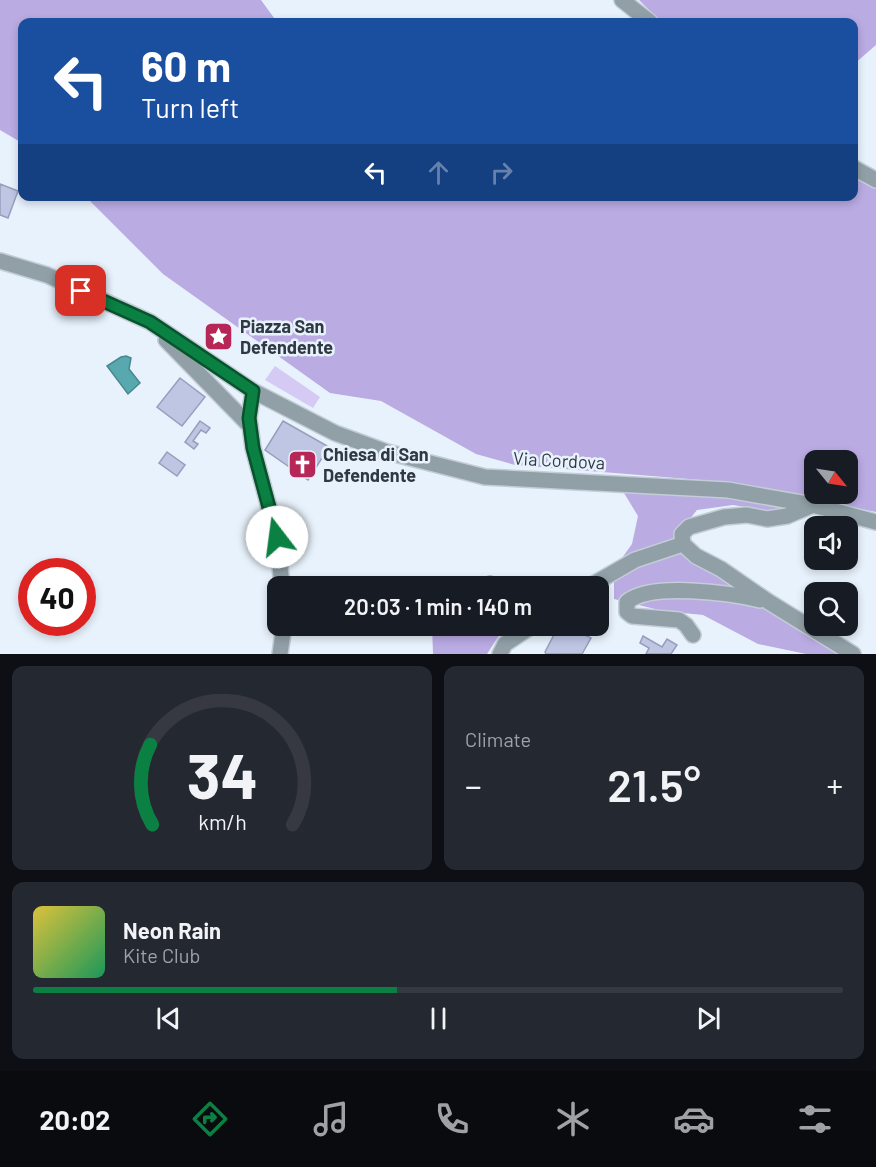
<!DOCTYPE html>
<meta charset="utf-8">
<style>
:root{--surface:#171b24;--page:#242831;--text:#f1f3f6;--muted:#9ea1a6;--line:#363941;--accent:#0b8043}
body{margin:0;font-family:Barlow,sans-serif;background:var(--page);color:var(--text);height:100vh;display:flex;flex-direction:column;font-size:22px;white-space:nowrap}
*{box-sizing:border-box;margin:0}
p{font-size:20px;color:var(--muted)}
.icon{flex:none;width:33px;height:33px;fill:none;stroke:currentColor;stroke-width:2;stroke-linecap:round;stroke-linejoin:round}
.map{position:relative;height:654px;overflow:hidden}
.details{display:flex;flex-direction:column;gap:12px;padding:12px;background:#0d0f14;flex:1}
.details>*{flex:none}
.banner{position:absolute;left:18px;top:18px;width:840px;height:183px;border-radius:12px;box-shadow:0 3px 9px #0003;background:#1a4fa0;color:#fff;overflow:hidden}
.needle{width:39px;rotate:120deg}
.fabs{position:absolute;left:804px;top:450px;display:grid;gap:12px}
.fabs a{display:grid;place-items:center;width:54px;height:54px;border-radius:12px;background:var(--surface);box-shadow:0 3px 9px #0003;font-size:30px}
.speed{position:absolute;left:18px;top:558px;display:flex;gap:12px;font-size:30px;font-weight:700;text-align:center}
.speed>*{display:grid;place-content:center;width:78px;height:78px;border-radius:50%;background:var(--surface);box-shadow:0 3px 9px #0003;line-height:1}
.speed .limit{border:9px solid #d22;background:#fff;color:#111}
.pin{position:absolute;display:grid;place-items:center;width:51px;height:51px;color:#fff;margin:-26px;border-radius:12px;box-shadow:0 3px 9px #0006}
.me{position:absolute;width:66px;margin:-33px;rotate:345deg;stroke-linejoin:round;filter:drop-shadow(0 0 4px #0008)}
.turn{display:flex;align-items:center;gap:21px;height:126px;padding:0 24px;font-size:27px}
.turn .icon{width:78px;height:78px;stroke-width:2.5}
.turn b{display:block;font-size:42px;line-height:51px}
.lanes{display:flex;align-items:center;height:57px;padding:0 24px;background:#0003;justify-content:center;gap:30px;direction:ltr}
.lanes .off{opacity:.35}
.big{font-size:45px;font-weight:600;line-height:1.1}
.details .widget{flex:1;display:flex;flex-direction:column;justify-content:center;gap:9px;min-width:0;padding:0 21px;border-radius:12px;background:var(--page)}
.details .dial{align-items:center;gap:0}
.dial svg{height:156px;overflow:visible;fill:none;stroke:var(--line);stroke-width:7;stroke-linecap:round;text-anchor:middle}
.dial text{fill:var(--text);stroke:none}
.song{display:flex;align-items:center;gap:18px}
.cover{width:72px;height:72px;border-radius:9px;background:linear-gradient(135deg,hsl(50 70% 55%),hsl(150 70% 35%))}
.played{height:6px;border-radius:3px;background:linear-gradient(90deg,var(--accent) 45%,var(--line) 45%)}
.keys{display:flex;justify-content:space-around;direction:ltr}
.heat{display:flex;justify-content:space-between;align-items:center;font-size:33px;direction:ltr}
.details .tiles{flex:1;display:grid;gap:12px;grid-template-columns:1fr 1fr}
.widget:last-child{grid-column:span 2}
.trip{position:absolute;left:267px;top:576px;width:342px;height:60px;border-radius:12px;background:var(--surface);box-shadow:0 3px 9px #0003;font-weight:600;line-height:60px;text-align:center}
.tab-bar{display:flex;height:96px;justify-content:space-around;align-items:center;background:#090b0e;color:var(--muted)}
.tab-bar .icon{width:42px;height:42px}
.tab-bar .current{color:var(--accent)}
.tab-bar b{font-size:27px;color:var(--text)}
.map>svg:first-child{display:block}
.green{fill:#d4caf4}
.forest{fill:#baabe3;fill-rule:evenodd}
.water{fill:#57a8af;stroke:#4b878f;stroke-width:1.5}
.building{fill:#bec6e4;stroke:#969ebb;stroke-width:1.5}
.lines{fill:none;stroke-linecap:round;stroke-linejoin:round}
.minor-casing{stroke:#c3cdd7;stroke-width:18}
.minor{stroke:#91a0a7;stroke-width:15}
.route-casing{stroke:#07532c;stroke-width:15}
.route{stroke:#0b8043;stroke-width:10}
.labels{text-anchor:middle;stroke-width:5;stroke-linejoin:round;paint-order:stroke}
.poi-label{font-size:18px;font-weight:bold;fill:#303943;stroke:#e8f2fc;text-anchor:start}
.street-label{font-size:18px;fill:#303943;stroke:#e8f2fc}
</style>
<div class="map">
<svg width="876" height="654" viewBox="0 0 876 654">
<rect width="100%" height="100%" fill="#e8f2fc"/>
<path class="green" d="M275,366L320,397L313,408L265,380Z"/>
<path class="forest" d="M0,0H261L277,22H22V143L0,130Z
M639,0H876V45L854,64V22H661Z
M854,172L876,184V512L726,482L515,465L476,454L381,401L330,393L163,274L86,197L854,196ZM814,460H848V494H814Z
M624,493L727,494L787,507L777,512L733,505L697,510L685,525L679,539L846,654H806L758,644L703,615L663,611L614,599V577L622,558L632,544L638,516Z
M490,575L535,586H448Z
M432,626H510L498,637L487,654H433Z"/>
<path class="water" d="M126,356L131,358L129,369L140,383L128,394L107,366L121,357Z"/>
<path class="building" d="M0,184L18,191L8,218L0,215Z
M180,378L205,397L182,426L157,407Z
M200,421L210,428L206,433L201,430L193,441L198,444L194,449L185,442Z
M283,421L329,447L308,480L265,450Z
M167,452L185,465L177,476L159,463Z
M567,626L591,638L582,654H546L545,652L557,629L563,632Z
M643,636L662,647L667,639L677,645L671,654H646L649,648L640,643Z"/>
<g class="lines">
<defs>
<path id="minor" d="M622,0L650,22
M854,168L876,180
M0,261L47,275L150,322L253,391L335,433L387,452L485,477L728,490L813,505L876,522
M166,340L250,426
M253,391L249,418L253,448L277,537L282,586
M813,505L787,516L767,519L747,515L724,517L689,527L682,534L683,544L696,556L721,569L769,602L853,654
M590,586L635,560L683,544
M693,635L686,625L679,620L632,616L627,612V602C651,582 731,593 760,600
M280,654L284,626
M500,654L505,644L532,626"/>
</defs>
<use href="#minor" class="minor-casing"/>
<use href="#minor" class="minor"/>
</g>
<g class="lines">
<defs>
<path id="route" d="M81,291L150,322L253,391L249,418L253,448L277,537"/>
</defs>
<use href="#route" class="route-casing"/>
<use href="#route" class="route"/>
</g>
<defs>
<symbol id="sight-square" viewBox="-11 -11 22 22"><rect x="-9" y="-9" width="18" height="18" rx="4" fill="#b62657" stroke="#e8f2fc"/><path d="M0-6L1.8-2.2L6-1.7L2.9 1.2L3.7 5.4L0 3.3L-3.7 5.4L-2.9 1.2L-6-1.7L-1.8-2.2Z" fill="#fff"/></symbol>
<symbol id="church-square" viewBox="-11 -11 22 22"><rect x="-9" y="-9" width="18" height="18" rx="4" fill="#b62657" stroke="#e8f2fc"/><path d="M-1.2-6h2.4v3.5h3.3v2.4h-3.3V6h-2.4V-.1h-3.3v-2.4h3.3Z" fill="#fff"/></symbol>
</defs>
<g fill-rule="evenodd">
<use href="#sight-square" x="202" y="320" width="33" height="33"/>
<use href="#church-square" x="286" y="448" width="33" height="33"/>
</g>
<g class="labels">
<g class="poi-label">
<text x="240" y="333">Piazza San<tspan x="240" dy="21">Defendente</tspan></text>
<text x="323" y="461">Chiesa di San<tspan x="323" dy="21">Defendente</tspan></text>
</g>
<g class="street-label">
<text transform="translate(559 461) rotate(3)" y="6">Via Cordova</text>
</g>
</g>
</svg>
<div class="fabs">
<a><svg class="needle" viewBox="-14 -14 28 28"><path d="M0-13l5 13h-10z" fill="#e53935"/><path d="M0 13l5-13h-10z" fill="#9ea1a6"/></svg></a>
<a><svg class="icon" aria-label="sound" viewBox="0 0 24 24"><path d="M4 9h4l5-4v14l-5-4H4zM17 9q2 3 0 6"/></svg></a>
<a><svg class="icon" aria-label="search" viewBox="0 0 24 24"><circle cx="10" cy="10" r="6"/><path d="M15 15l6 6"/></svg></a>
</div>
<div class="speed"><div class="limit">40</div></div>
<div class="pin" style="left:81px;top:291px;background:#d93025"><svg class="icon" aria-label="arrive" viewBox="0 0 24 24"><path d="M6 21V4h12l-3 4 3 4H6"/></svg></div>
<svg class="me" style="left:277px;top:537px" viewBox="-20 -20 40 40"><circle r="19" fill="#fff"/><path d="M0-13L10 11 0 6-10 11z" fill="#0b8043"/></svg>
<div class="trip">20:03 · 1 min · 140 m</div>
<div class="banner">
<div class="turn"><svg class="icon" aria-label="left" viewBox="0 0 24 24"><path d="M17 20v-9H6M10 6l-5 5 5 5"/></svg><div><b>60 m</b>Turn left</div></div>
<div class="lanes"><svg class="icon" aria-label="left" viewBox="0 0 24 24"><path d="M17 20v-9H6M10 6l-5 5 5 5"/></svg><svg class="icon off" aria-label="ahead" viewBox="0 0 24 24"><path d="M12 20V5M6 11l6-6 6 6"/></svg><svg class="icon off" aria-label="right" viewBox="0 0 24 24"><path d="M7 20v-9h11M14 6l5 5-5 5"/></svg></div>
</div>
</div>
<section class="details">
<div class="tiles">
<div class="widget dial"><svg viewBox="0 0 100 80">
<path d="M14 69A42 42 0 1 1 86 69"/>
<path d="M14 69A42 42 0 0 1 13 28" stroke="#0b8043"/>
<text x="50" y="56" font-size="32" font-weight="700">34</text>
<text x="50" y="72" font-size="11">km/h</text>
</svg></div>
<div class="widget"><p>Climate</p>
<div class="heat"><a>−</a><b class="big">21.5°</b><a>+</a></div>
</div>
<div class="widget">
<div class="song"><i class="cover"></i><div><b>Neon Rain</b><p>Kite Club</p></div></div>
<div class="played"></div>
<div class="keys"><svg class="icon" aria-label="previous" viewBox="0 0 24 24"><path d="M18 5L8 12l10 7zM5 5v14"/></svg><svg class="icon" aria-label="pause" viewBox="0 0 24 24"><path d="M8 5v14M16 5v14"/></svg><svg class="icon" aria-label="next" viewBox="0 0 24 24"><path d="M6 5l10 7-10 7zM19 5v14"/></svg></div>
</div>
</div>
</section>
<nav class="tab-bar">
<b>20:02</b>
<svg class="icon current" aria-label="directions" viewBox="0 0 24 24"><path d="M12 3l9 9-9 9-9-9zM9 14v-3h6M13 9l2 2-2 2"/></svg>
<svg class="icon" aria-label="music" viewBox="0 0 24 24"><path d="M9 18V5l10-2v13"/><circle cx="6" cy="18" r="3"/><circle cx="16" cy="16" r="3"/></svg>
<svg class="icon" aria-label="phone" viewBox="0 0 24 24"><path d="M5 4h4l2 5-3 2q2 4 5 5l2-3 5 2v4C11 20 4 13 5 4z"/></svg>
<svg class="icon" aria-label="climate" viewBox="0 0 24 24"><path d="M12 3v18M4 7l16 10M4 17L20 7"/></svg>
<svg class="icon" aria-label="car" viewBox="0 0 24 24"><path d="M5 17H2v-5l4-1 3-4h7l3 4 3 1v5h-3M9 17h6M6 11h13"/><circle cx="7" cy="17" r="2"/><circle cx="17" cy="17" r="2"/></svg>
<svg class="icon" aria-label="filters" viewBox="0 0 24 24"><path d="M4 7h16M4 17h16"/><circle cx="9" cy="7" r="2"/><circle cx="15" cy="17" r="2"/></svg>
</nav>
